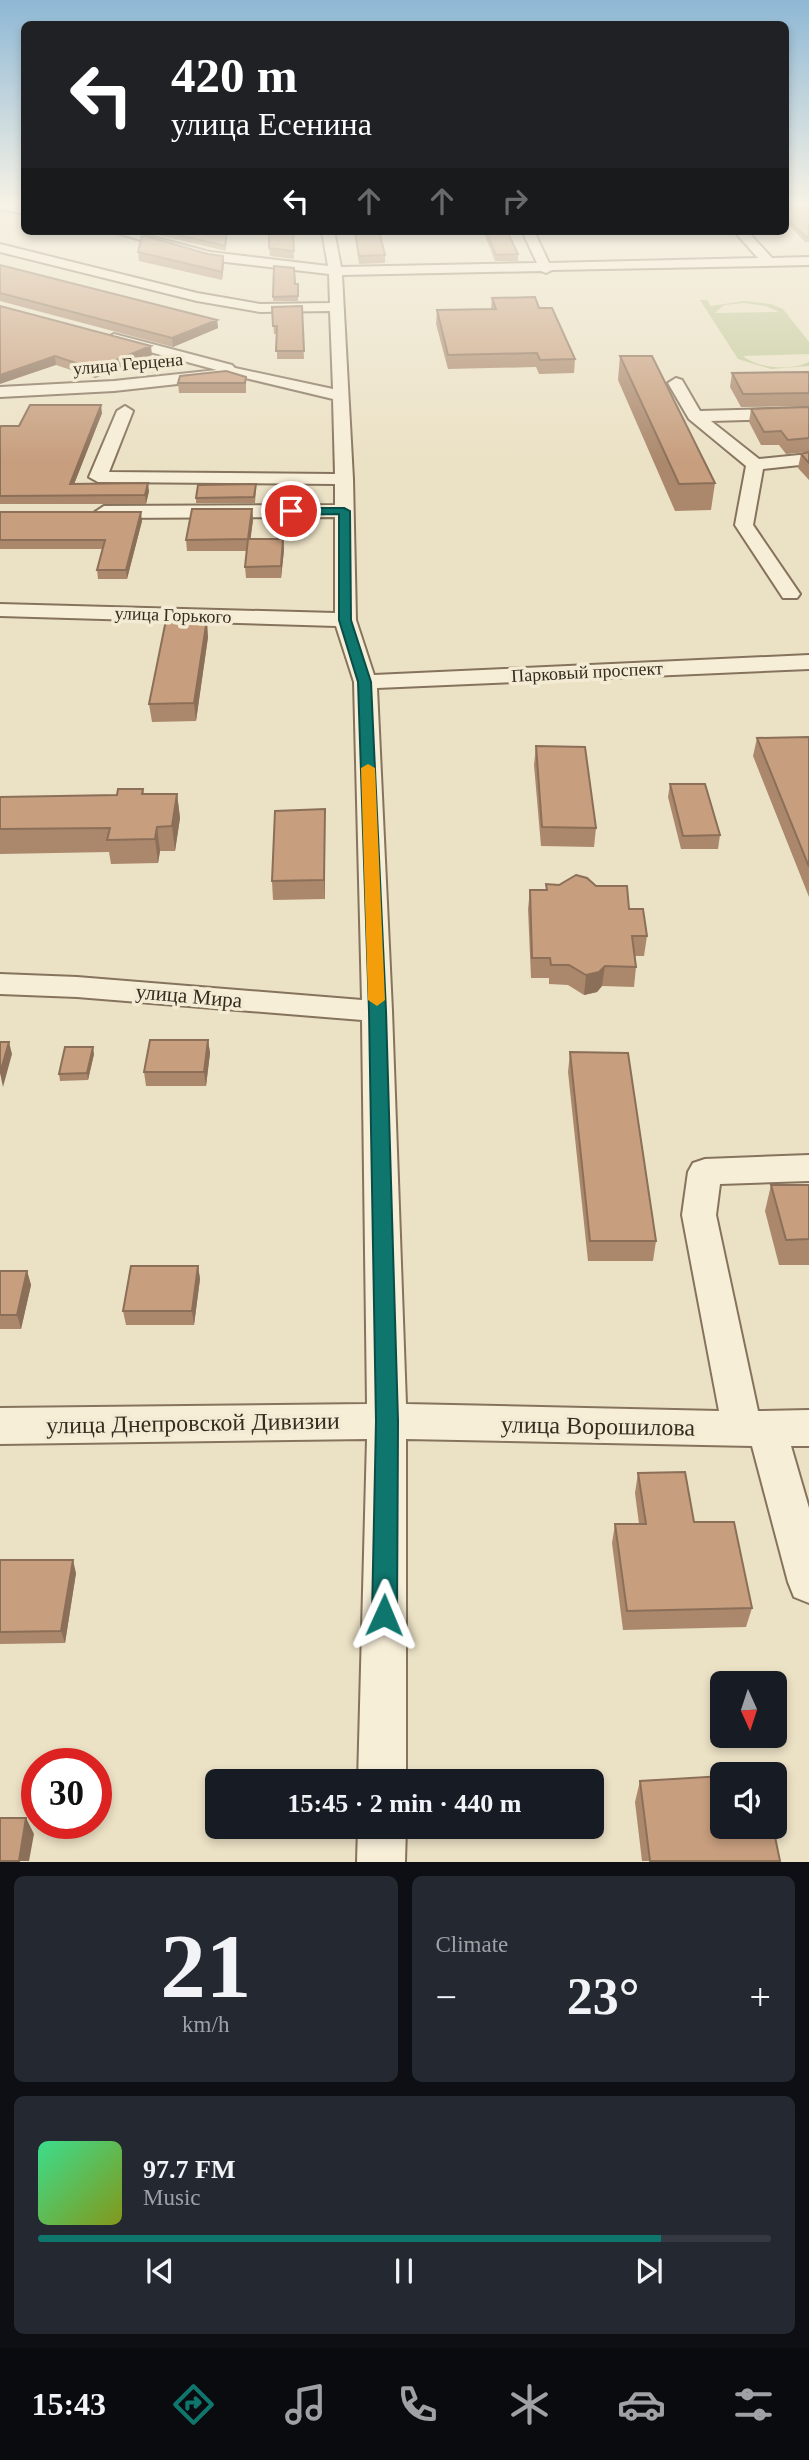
<!DOCTYPE html>
<meta charset="utf-8">
<style>
:root{--surface:#171b24;--page:#242831;--text:#f1f3f6;--muted:#9ea1a6;--line:#363941;--accent:#0f766e}
body{margin:0;font-family:Georgia,serif;background:var(--page);color:var(--text);height:100vh;display:flex;flex-direction:column;font-size:26px;white-space:nowrap}
*{box-sizing:border-box;margin:0}
p{font-size:23px;color:var(--muted)}
.icon{flex:none;width:38px;height:38px;fill:none;stroke:currentColor;stroke-width:2;stroke-linecap:round;stroke-linejoin:round}
.map{position:relative;height:1862px;overflow:hidden}
.side{display:flex;flex-direction:column;gap:14px;padding:14px;background:#0d0f14;flex:1}
.side>*{flex:none}
.top-card{position:absolute;left:21px;top:21px;width:768px;height:214px;border-radius:10px;box-shadow:0 4px 10px #0003;background:#202124;color:#fff;overflow:hidden}
.needle{width:46px;rotate:177deg}
.tools{position:absolute;left:710px;top:1671px;display:grid;gap:14px}
.tools a{display:grid;place-items:center;width:77px;height:77px;border-radius:10px;background:var(--surface);box-shadow:0 4px 10px #0003;font-size:35px}
.speed{position:absolute;left:21px;top:1748px;display:flex;gap:14px;font-size:35px;font-weight:700;text-align:center}
.speed>*{display:grid;place-content:center;width:91px;height:91px;border-radius:50%;background:var(--surface);box-shadow:0 4px 10px #0003;line-height:1}
.speed .limit{border:10px solid #d22;background:#fff;color:#111}
.pin{position:absolute;display:grid;place-items:center;width:60px;height:60px;color:#fff;margin:-30px;border:4px solid #fff;border-radius:50%;box-shadow:0 2px 7px #0007}
.me{position:absolute;width:77px;margin:-38px;rotate:1deg;stroke-linejoin:round;filter:drop-shadow(0 0 5px #0008)}
.turn{display:flex;align-items:center;gap:24px;height:147px;padding:0 35px;font-size:32px}
.turn .icon{width:91px;height:91px;stroke-width:2.5}
.turn b{display:block;font-size:49px;line-height:60px}
.lanes{display:flex;align-items:center;height:66px;padding:0 35px;background:#0003;justify-content:center;gap:35px;direction:ltr}
.lanes .off{opacity:.35}
.big{font-size:52px;font-weight:800;line-height:1.1}
.side .tile{flex:1;display:flex;flex-direction:column;justify-content:center;gap:10px;min-width:0;padding:0 24px;border-radius:10px;background:var(--page)}
.side .dial{align-items:center;gap:0}
.dial b{font-size:91px;line-height:1}
.song{display:flex;align-items:center;gap:21px}
.cover{width:84px;height:84px;border-radius:10px;background:linear-gradient(135deg,hsl(150 70% 55%),hsl(70 70% 35%))}
.played{height:7px;border-radius:4px;background:linear-gradient(90deg,var(--accent) 85%,var(--line) 85%)}
.keys{display:flex;justify-content:space-around;direction:ltr}
.heat{display:flex;justify-content:space-between;align-items:center;font-size:38px;direction:ltr}
.side .tiles{flex:1;display:grid;gap:14px;grid-template-columns:1fr 1fr}
.tile:last-child{grid-column:span 2}
.trip{position:absolute;left:205px;top:1769px;width:399px;height:70px;border-radius:10px;background:var(--surface);box-shadow:0 4px 10px #0003;font-weight:800;line-height:70px;text-align:center}
.menu{display:flex;height:112px;justify-content:space-around;align-items:center;background:#090b0e;color:var(--muted)}
.menu .icon{width:49px;height:49px}
.menu .current{color:var(--accent)}
.menu b{font-size:32px;color:var(--text)}
.map>svg:first-child{display:block}
.green{fill:#c2c99a;fill-rule:evenodd}
.lines{fill:none;stroke-linecap:round;stroke-linejoin:round}
.minor-casing{stroke:#85735d;stroke-width:4}
.minor{fill:#f7eed8;fill-rule:evenodd}
.wall{fill:#ab886c}
.shaded-wall{fill:#8b6f58}
.building{fill:#c79e7e;stroke:#8b6f58;stroke-width:2}
.route{fill:#0f766e;stroke:#0a4d48;stroke-width:2}
.slow{fill:#f59e0b}
.labels{text-anchor:middle;stroke-width:7;stroke-linejoin:round;paint-order:stroke}
.far-street-label{font-size:18px;fill:#362b1f;stroke:#f3ebd4}
.street-label{font-size:21px;fill:#362b1f;stroke:#f3ebd4}
.near-street-label{font-size:24px;fill:#362b1f;stroke:#f3ebd4}
</style>
<div class="map">
<svg width="809" height="1862" viewBox="0 0 809 1862">
<rect width="100%" height="100%" fill="#ebe1c5"/>
<path class="green" d="M700,300H707L711,306L744,301L771,304L783,309L809,342V354L743,356C759,369 790,371 809,362V366L771,369L738,359ZM744,303L766,306L779,312L715,313L724,305Z"/>
<g class="lines">
<defs>
<path id="minor" d="M0,201L24,208V214L0,209Z
M809,201V208H786V202Z
M110,231H130L210,252L328,266L322,231H334L341,267L537,263L522,231H534L549,263L758,258L734,231H747L772,258L809,257V265L552,270L546,273L541,271L342,275L353,479L356,620L374,675L809,655V669L377,688L392,1011L406,1404L719,1411L682,1215L688,1172L693,1163L705,1159L809,1155V1181L720,1184L716,1215L758,1411L809,1410V1446H791L809,1508V1603L794,1597L788,1582L752,1446L406,1439V1782H358L367,1439L0,1444V1408L367,1404L362,1020L77,997L0,994V974L77,977L362,1000L354,682L336,626L0,616V604L335,613V517L104,518L95,512L104,506L335,505V484L98,482L89,477L117,411L125,406L133,411L109,472L335,474L333,399L241,377L114,391L0,397V387L114,381L217,370L109,341L107,338L114,334L232,365L235,368L333,389L330,311L260,312L197,301L0,252V244L197,293L260,304L330,303L329,274L209,260Z
M676,378L682,380L700,411L809,408V418L711,421L759,459L809,454V464L763,469L753,525L800,594L797,598H783L735,525L746,466L689,419L668,383Z
M358,1827H406L405,1862H357Z"/>
</defs>
<use href="#minor" class="minor-casing"/>
<use href="#minor" class="minor"/>
</g>
<path class="wall" d="M786,203L787,206L809,205V242H805L786,222Z
M146,231L227,232L226,251L146,232Z
M293,231L294,259L270,256L269,248Z
M354,231H379L385,255V263L359,264Z
M483,231H507L518,254V261H495Z
M138,252L208,254L223,256L224,264L222,280L139,261Z
M0,265L217,320L218,328L173,347L0,301Z
M295,284H298V301H273V297Z
M492,298L539,308L575,359L574,373L539,374L536,367L448,369L436,324L437,310L491,309Z
M0,306L152,355L95,378L56,365Z
M302,306L304,359H277V334H274L272,307Z
M620,356L715,483L711,510L675,511L618,380Z
M809,372V406L741,407L730,387L732,373Z
M246,377V393H179L178,383Z
M809,407V452L786,454L779,445H761L749,422L751,409Z
M102,413L74,484L149,491L146,504H0V428Z
M809,452V480L798,468L801,454Z
M256,490L255,503H196V498Z
M252,509L253,520L250,539H283L284,550L281,578H246L245,567L247,551H187L186,540Z
M0,512L142,521L127,579H98L97,570L103,549H0Z
M208,637L196,721L152,722L149,704Z
M809,737V897L753,756L757,738Z
M536,746L596,828L594,847L541,846L534,765Z
M670,784L720,835L718,849H681L668,797Z
M143,789L144,794H177L180,818L175,851H160L158,863L111,864L109,852L0,854V797L117,795Z
M325,809V899L273,900L272,881Z
M546,884L596,886L629,909L647,936L644,956H635L636,967L634,987L602,986L597,992L584,995L568,985L549,984V978H531L528,909L530,890H546Z
M208,1040L210,1053L206,1086H146L144,1072Z
M570,1052L656,1241L653,1261H588L568,1072Z
M94,1054L88,1080L60,1081L59,1074Z
M771,1185H809V1265H779L765,1211Z
M198,1266L200,1279L194,1325H126L123,1311Z
M0,1271H27L31,1285L21,1329H0Z
M638,1473L694,1522L752,1608L746,1627L623,1630L612,1543L615,1524H639L635,1493Z
M0,1560L76,1573L65,1643L0,1644Z
M640,1781L780,1861H642L635,1802Z"/>
<path class="shaded-wall" d="M223,256L224,264L222,280V272Z
M217,320L218,328L173,347L172,338Z
M151,346L152,355L95,378L94,369Z
M55,356L56,365L0,384V375Z
M101,405L102,413L71,492L70,484Z
M148,483L149,491L146,504L145,495Z
M252,509L253,520L249,551L248,539Z
M141,512L142,521L127,579L126,570Z
M283,539L284,550L281,578V566Z
M207,619L208,637L196,721L194,703Z
M177,794L180,818L175,851L172,826Z
M325,809V899L324,880Z
M157,827L160,851L158,863L155,839Z
M605,966L602,986L597,992L584,995L586,975Z
M208,1040L210,1053L206,1086L204,1072Z
M9,1042L12,1054L3,1087L0,1073Z
M93,1047L94,1054L88,1080L87,1073Z
M198,1266L200,1279L194,1325L192,1311Z
M27,1271L31,1285L21,1329L17,1315Z
M73,1560L76,1573L65,1643L61,1631Z
M26,1818L34,1834L29,1861H19Z"/>
<path class="building" d="M786,203L787,206L809,205V237H806L786,217Z
M162,231L227,232L225,246Z
M269,231H293L294,251L269,248Z
M355,231H379L385,255L359,256Z
M486,231H507L518,254L496,255Z
M142,235L208,254L223,256L222,272L138,252Z
M0,265L217,320L172,338L0,293Z
M274,266L294,268L295,284H298V296L273,297Z
M535,297L539,308H552L575,359L540,360L537,353L448,355L437,310L496,309L492,298Z
M0,306L151,346L94,369L55,356L0,375Z
M302,306L304,351H276L277,326H273L272,307Z
M620,356H652L715,483L679,484Z
M226,371L246,377L245,383H178L180,376Z
M809,372V393L743,394L732,373Z
M30,405H101L70,484L148,483L145,495L0,496V428L1,426H19Z
M809,407V438L788,440L781,431L764,432L751,409Z
M809,452V463L801,454Z
M256,484L254,497L196,498L198,485Z
M192,509H252L248,539L186,540Z
M0,512H141L126,570H97L105,540H0Z
M248,539H283L281,566L245,567Z
M207,619L194,703L149,704L166,620Z
M809,737V867L757,738Z
M536,746L585,747L596,828L542,827Z
M670,784H705L720,835L683,836Z
M118,789H143L142,794H177L172,826L157,827L155,839L107,840L110,828L0,829V797L117,795Z
M325,809L324,880L272,881L275,811Z
M576,875L587,878L596,886H627L629,909H643L647,936H632L636,967L605,966L599,972L586,975L569,965H551L550,958H532L530,890H547L546,884L559,885Z
M150,1040H208L204,1072H144Z
M0,1042H9L0,1073Z
M65,1047H93L87,1073L59,1074Z
M570,1052L628,1053L656,1241H590Z
M771,1185H809V1239L786,1240Z
M131,1266H198L192,1311H123Z
M0,1271H27L17,1315H0Z
M685,1472L694,1522H734L752,1608L627,1611L615,1524H646L638,1473Z
M0,1560H73L61,1631L0,1632Z
M723,1776V1827H773L780,1861H650L640,1781Z
M0,1818H26L19,1861H0Z"/>
<linearGradient id="sky" x2="0" y2="1"><stop stop-color="#8eb8d5"/><stop offset="0.44" stop-color="#f6f2e5"/><stop offset="1" stop-color="#f6f2e5" stop-opacity="0"/></linearGradient>
<rect width="809" height="462" fill="url(#sky)"/>
<path class="route" d="M344,508L350,511L351,620L371,682L386,1011L398,1421L397,1615L393,1624L384,1627L376,1624L372,1615L376,1421L369,1011L358,682L339,620V514L291,515L286,511L291,508Z"/>
<path class="slow" d="M368,764L375,768L385,1000L377,1006L368,1000L361,768Z"/>
<g class="labels">
<g class="far-street-label">
<text transform="translate(128 364) rotate(-5)" y="6">улица Герцена</text>
<text transform="translate(173 615) rotate(2)" y="6">улица Горького</text>
<text transform="translate(587 672) rotate(-3)" y="6">Парковый проспект</text>
</g>
<g class="street-label">
<text transform="translate(189 996) rotate(5)" y="7">улица Мира</text>
</g>
<g class="near-street-label">
<text transform="translate(193 1423) rotate(-1)" y="8">улица Днепровской Дивизии</text>
<text transform="translate(598 1426) rotate(1)" y="8">улица Ворошилова</text>
</g>
</g>
</svg>
<div class="tools">
<a><svg class="needle" viewBox="-14 -14 28 28"><path d="M0-13l5 13h-10z" fill="#e53935"/><path d="M0 13l5-13h-10z" fill="#9ea1a6"/></svg></a>
<a><svg class="icon" aria-label="sound" viewBox="0 0 24 24"><path d="M4 9h4l5-4v14l-5-4H4zM17 9q2 3 0 6"/></svg></a>
</div>
<div class="speed"><div class="limit">30</div></div>
<div class="pin" style="left:291px;top:511px;background:#d93025"><svg class="icon" aria-label="arrive" viewBox="0 0 24 24"><path d="M6 21V4h12l-3 4 3 4H6"/></svg></div>
<svg class="me" style="left:384px;top:1615px" viewBox="-20 -20 40 40"><path d="M0-17L14 15 0 8-14 15z" fill="#0f766e" stroke="#fff" stroke-width="4"/></svg>
<div class="trip">15:45 · 2 min · 440 m</div>
<div class="top-card">
<div class="turn"><svg class="icon" aria-label="left" viewBox="0 0 24 24"><path d="M17 20v-9H6M10 6l-5 5 5 5"/></svg><div><b>420 m</b>улица Есенина</div></div>
<div class="lanes"><svg class="icon" aria-label="left" viewBox="0 0 24 24"><path d="M17 20v-9H6M10 6l-5 5 5 5"/></svg><svg class="icon off" aria-label="ahead" viewBox="0 0 24 24"><path d="M12 20V5M6 11l6-6 6 6"/></svg><svg class="icon off" aria-label="ahead" viewBox="0 0 24 24"><path d="M12 20V5M6 11l6-6 6 6"/></svg><svg class="icon off" aria-label="right" viewBox="0 0 24 24"><path d="M7 20v-9h11M14 6l5 5-5 5"/></svg></div>
</div>
</div>
<section class="side">
<div class="tiles">
<div class="tile dial"><b>21</b><p>km/h</p></div>
<div class="tile"><p>Climate</p>
<div class="heat"><a>−</a><b class="big">23°</b><a>+</a></div>
</div>
<div class="tile">
<div class="song"><i class="cover"></i><div><b>97.7 FM</b><p>Music</p></div></div>
<div class="played"></div>
<div class="keys"><svg class="icon" aria-label="previous" viewBox="0 0 24 24"><path d="M18 5L8 12l10 7zM5 5v14"/></svg><svg class="icon" aria-label="pause" viewBox="0 0 24 24"><path d="M8 5v14M16 5v14"/></svg><svg class="icon" aria-label="next" viewBox="0 0 24 24"><path d="M6 5l10 7-10 7zM19 5v14"/></svg></div>
</div>
</div>
</section>
<nav class="menu">
<b>15:43</b>
<svg class="icon current" aria-label="directions" viewBox="0 0 24 24"><path d="M12 3l9 9-9 9-9-9zM9 14v-3h6M13 9l2 2-2 2"/></svg>
<svg class="icon" aria-label="music" viewBox="0 0 24 24"><path d="M9 18V5l10-2v13"/><circle cx="6" cy="18" r="3"/><circle cx="16" cy="16" r="3"/></svg>
<svg class="icon" aria-label="phone" viewBox="0 0 24 24"><path d="M5 4h4l2 5-3 2q2 4 5 5l2-3 5 2v4C11 20 4 13 5 4z"/></svg>
<svg class="icon" aria-label="climate" viewBox="0 0 24 24"><path d="M12 3v18M4 7l16 10M4 17L20 7"/></svg>
<svg class="icon" aria-label="car" viewBox="0 0 24 24"><path d="M5 17H2v-5l4-1 3-4h7l3 4 3 1v5h-3M9 17h6M6 11h13"/><circle cx="7" cy="17" r="2"/><circle cx="17" cy="17" r="2"/></svg>
<svg class="icon" aria-label="filters" viewBox="0 0 24 24"><path d="M4 7h16M4 17h16"/><circle cx="9" cy="7" r="2"/><circle cx="15" cy="17" r="2"/></svg>
</nav>
